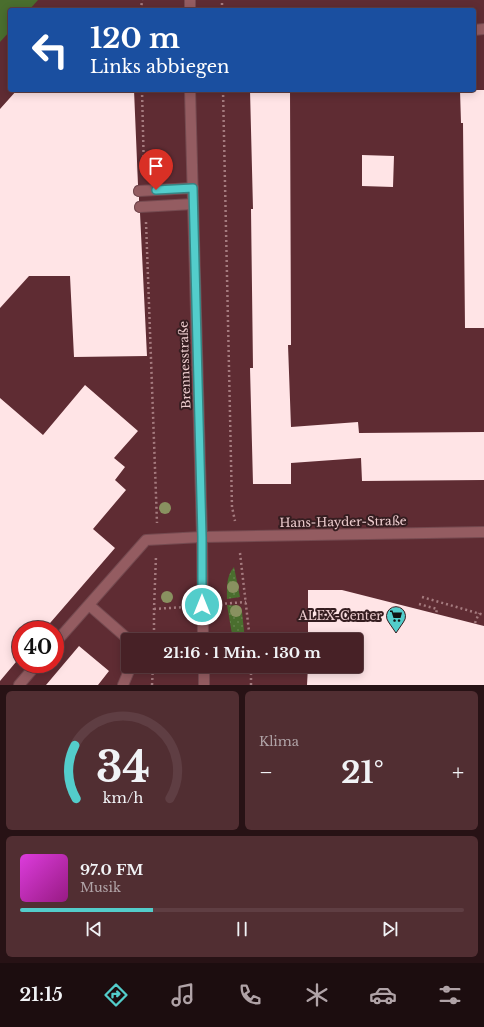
<!DOCTYPE html>
<html lang="de">
<meta charset="utf-8">
<style>
:root{--surface:#472126;--page:#512e32;--text:#f1f3f6;--muted:#b0a3a7;--line:#5f3e43;--accent:#53cdcb}
body{margin:0;font-family:"Libre Baskerville",serif;background:var(--page);color:var(--text);height:100vh;display:flex;flex-direction:column;font-size:15px;white-space:nowrap}
*{box-sizing:border-box;margin:0}
p{font-size:13px;color:var(--muted)}
.icon{flex:none;width:22px;height:22px;fill:none;stroke:currentColor;stroke-width:2;stroke-linecap:round;stroke-linejoin:round}
.map{position:relative;height:685px;overflow:hidden}
.drawer{display:flex;flex-direction:column;gap:6px;padding:6px;background:#271215;flex:1}
.drawer>*{flex:none}
.guide{position:absolute;left:8px;top:8px;width:468px;height:84px;border-radius:4px;box-shadow:0 2px 10px #0003,0 0 0 1px var(--line);background:#1a4fa0;color:#fff;overflow:hidden}
.speed{position:absolute;left:12px;top:621px;display:flex;gap:8px;font-size:20px;font-weight:700;text-align:center}
.speed>*{display:grid;place-content:center;width:52px;height:52px;border-radius:50%;background:var(--surface);box-shadow:0 2px 10px #0003,0 0 0 1px var(--line);line-height:1}
.speed .limit{border:6px solid #d22;background:#fff;color:#111}
.pin{position:absolute;display:grid;place-items:center;width:34px;height:34px;color:#fff;margin:-41px -17px;border-radius:50% 50% 50% 0;rotate:-45deg;box-shadow:0 0 4px #0007}
.pin .icon{rotate:45deg}
.me{position:absolute;width:44px;margin:-22px;rotate:0deg;stroke-linejoin:round;filter:drop-shadow(0 0 3px #0008)}
.turn{display:flex;align-items:center;gap:14px;height:84px;padding:0 16px;font-size:18px}
.turn .icon{width:52px;height:52px;stroke-width:2.5}
.turn b{display:block;font-size:28px;line-height:34px}
.big{font-size:30px;font-weight:700;line-height:1.1}
.drawer .widget{flex:1;display:flex;flex-direction:column;justify-content:center;gap:6px;min-width:0;padding:0 14px;border-radius:6px;background:var(--page)}
.drawer .dial{align-items:center;gap:0}
.dial svg{height:104px;overflow:visible;fill:none;stroke:var(--line);stroke-width:7;stroke-linecap:round;text-anchor:middle}
.dial text{fill:var(--text);stroke:none}
.song{display:flex;align-items:center;gap:12px}
.cover{width:48px;height:48px;border-radius:6px;background:linear-gradient(135deg,hsl(300 70% 55%),hsl(310 70% 35%))}
.played{height:4px;border-radius:2px;background:linear-gradient(90deg,var(--accent) 30%,var(--line) 30%)}
.keys{display:flex;justify-content:space-around;direction:ltr}
.heat{display:flex;justify-content:space-between;align-items:center;font-size:22px;direction:ltr}
.drawer .tiles{flex:1;display:grid;gap:6px;grid-template-columns:1fr 1fr}
.widget:last-child{grid-column:span 2}
.trip{position:absolute;left:121px;top:633px;width:242px;height:40px;border-radius:4px;background:var(--surface);box-shadow:0 2px 10px #0003,0 0 0 1px var(--line);font-weight:700;line-height:40px;text-align:center}
.tab-bar{display:flex;height:64px;justify-content:space-around;align-items:center;background:#1c0d0f;color:var(--muted)}
.tab-bar .icon{width:28px;height:28px}
.tab-bar .selected{color:var(--accent)}
.tab-bar b{font-size:18px;color:var(--text)}
.map>svg:first-child{display:block}
.grass{fill:url(#grass-dots)}
.pitch{fill:#4a6e2e}
.building{fill:#ffe4e6}
.lines{fill:none;stroke-linecap:round;stroke-linejoin:round}
.service-casing{stroke:#754a50;stroke-width:12}
.minor-casing{stroke:#754a50;stroke-width:12}
.tertiary-casing{stroke:#754a50;stroke-width:12}
.path{stroke:#a57b7f;stroke-width:2.5;stroke-dasharray:2 3;stroke-linecap:butt}
.service{stroke:#945c61;stroke-width:10}
.minor{stroke:#945c61;stroke-width:10}
.tertiary{stroke:#945c61;stroke-width:10}
.tree{fill:#899160}
.route-casing{stroke:#368584;stroke-width:10}
.route{stroke:#53cdcb;stroke-width:7}
.labels{text-anchor:middle;stroke-width:4;stroke-linejoin:round;paint-order:stroke}
.street-label{font-size:12px;fill:#edcdcf;stroke:#351d20}
.poi-label{font-size:12px;fill:#edcdcf;stroke:#351d20;text-anchor:end}
</style>
<div class="map">
<svg width="484" height="685" viewBox="0 0 484 685">
<defs>
<pattern id="grass-dots" width="8" height="8" patternUnits="userSpaceOnUse"><rect width="8" height="8" fill="#4a6e2e"/><path d="M2 2h.1M6 6h.1" fill="none" stroke="#64824b" stroke-width="1.8" stroke-linecap="round"/></pattern>
</defs>
<rect width="100%" height="100%" fill="#5f2c33"/>
<path class="grass" d="M234,567L240,597L227,599C227,588 226,576 234,567Z
M227,605L238,606L242,612L245,640H233Z"/>
<path class="pitch" d="M0,0H38L29,10H10V31L0,42Z"/>
<path class="building" d="M17,90H134L138,185L135,186L133,191L134,195L139,197V201L136,202L134,207L135,211L140,213L147,356L74,357L70,276H29L0,308V109Z
M250,90H290L291,345H288L291,427L358,422L359,433L484,432V480L362,481L361,458L291,463V484H253L250,368H253L251,209H253Z
M460,90H484V328H465L463,123H461Z
M362,155L394,156L393,187L362,186Z
M85,385L138,431L114,458L125,467L115,480L126,490L93,529L115,548L44,630H21V656L0,681V398L43,435Z
M308,590H342L484,626V685H307L308,666H356V640H308Z
M79,646L109,671L98,685H46Z"/>
<g class="lines">
<defs>
<path id="service" d="M139,191L193,188
M140,207L193,204
M89,605L129,640
M55,643L146,540L202,537
M19,685L37,664
M123,685L131,666"/>
<path id="minor" d="M474,30L484,29
M202,537L484,532"/>
<path id="tertiary" d="M190,10V0
M190,90L202,537L203,640
M204,666V685"/>
</defs>
<use href="#service" class="service-casing"/>
<use href="#minor" class="minor-casing"/>
<use href="#tertiary" class="tertiary-casing"/>
<path class="path" d="M141,10L142,0
M222,10V0
M142,90L144,173
M223,90L232,507L235,521
M146,222L157,523
M240,553L250,640
M422,597L484,615
M220,604L246,602
M419,604L437,609L436,614
M154,609L185,607
M475,623L479,613
M154,640V609L156,556
M152,685L153,666
M251,685V666"/>
<use href="#service" class="service"/>
<use href="#minor" class="minor"/>
<use href="#tertiary" class="tertiary"/>
</g>
<g class="tree">
<circle cx="165" cy="508" r="6"/>
<circle cx="233" cy="587" r="6"/>
<circle cx="167" cy="597" r="6"/>
<circle cx="236" cy="611" r="6"/>
</g>
<g class="lines">
<defs>
<path id="route" d="M156,190L193,188L202,537V605"/>
</defs>
<use href="#route" class="route-casing"/>
<use href="#route" class="route"/>
</g>
<defs>
<symbol id="supermarket-pin" viewBox="-11 -11 22 30"><path d="M0 17L-7.5 6A9.5 9.5 0 1 1 7.5 6Z" fill="#53cdcb" stroke="#351d20"/><path d="M-6-5.5h2.5l.6 2H6L4.5 2H-2.5L-4.4-4H-6ZM-1.5 3.2a1.3 1.3 0 1 0 .1 0ZM3 3.2a1.3 1.3 0 1 0 .1 0Z" fill="#111"/></symbol>
</defs>
<g fill-rule="evenodd">
<use href="#supermarket-pin" x="385" y="605" width="22" height="30"/>
</g>
<g class="labels">
<g class="street-label">
<text transform="translate(185 365) rotate(-92)" y="4">Brennesstraße</text>
<text transform="translate(343 522) rotate(-1)" y="4">Hans-Hayder-Straße</text>
</g>
<g class="poi-label">
<text x="382" y="620">ALEX-Center</text>
</g>
</g>
</svg>
<div class="speed"><div class="limit">40</div></div>
<div class="pin" style="left:156px;top:190px;background:#d93025"><svg class="icon" aria-label="arrive" viewBox="0 0 24 24"><path d="M6 21V4h12l-3 4 3 4H6"/></svg></div>
<svg class="me" style="left:202px;top:605px" viewBox="-20 -20 40 40"><circle r="17" fill="#53cdcb" stroke="#fff" stroke-width="3"/><path d="M0-11L8 9 0 5-8 9z" fill="#fff"/></svg>
<div class="trip">21:16 · 1 Min. · 130 m</div>
<div class="guide">
<div class="turn"><svg class="icon" aria-label="left" viewBox="0 0 24 24"><path d="M17 20v-9H6M10 6l-5 5 5 5"/></svg><div><b>120 m</b>Links abbiegen</div></div>
</div>
</div>
<section class="drawer">
<div class="tiles">
<div class="widget dial"><svg viewBox="0 0 100 80">
<path d="M14 69A42 42 0 1 1 86 69"/>
<path d="M14 69A42 42 0 0 1 13 28" stroke="#53cdcb"/>
<text x="50" y="56" font-size="32" font-weight="700">34</text>
<text x="50" y="72" font-size="11">km/h</text>
</svg></div>
<div class="widget"><p>Klima</p>
<div class="heat"><a>−</a><b class="big">21°</b><a>+</a></div>
</div>
<div class="widget">
<div class="song"><i class="cover"></i><div><b>97.0 FM</b><p>Musik</p></div></div>
<div class="played"></div>
<div class="keys"><svg class="icon" aria-label="previous" viewBox="0 0 24 24"><path d="M18 5L8 12l10 7zM5 5v14"/></svg><svg class="icon" aria-label="pause" viewBox="0 0 24 24"><path d="M8 5v14M16 5v14"/></svg><svg class="icon" aria-label="next" viewBox="0 0 24 24"><path d="M6 5l10 7-10 7zM19 5v14"/></svg></div>
</div>
</div>
</section>
<nav class="tab-bar">
<b>21:15</b>
<svg class="icon selected" aria-label="directions" viewBox="0 0 24 24"><path d="M12 3l9 9-9 9-9-9zM9 14v-3h6M13 9l2 2-2 2"/></svg>
<svg class="icon" aria-label="music" viewBox="0 0 24 24"><path d="M9 18V5l10-2v13"/><circle cx="6" cy="18" r="3"/><circle cx="16" cy="16" r="3"/></svg>
<svg class="icon" aria-label="phone" viewBox="0 0 24 24"><path d="M5 4h4l2 5-3 2q2 4 5 5l2-3 5 2v4C11 20 4 13 5 4z"/></svg>
<svg class="icon" aria-label="climate" viewBox="0 0 24 24"><path d="M12 3v18M4 7l16 10M4 17L20 7"/></svg>
<svg class="icon" aria-label="car" viewBox="0 0 24 24"><path d="M5 17H2v-5l4-1 3-4h7l3 4 3 1v5h-3M9 17h6M6 11h13"/><circle cx="7" cy="17" r="2"/><circle cx="17" cy="17" r="2"/></svg>
<svg class="icon" aria-label="filters" viewBox="0 0 24 24"><path d="M4 7h16M4 17h16"/><circle cx="9" cy="7" r="2"/><circle cx="15" cy="17" r="2"/></svg>
</nav>
